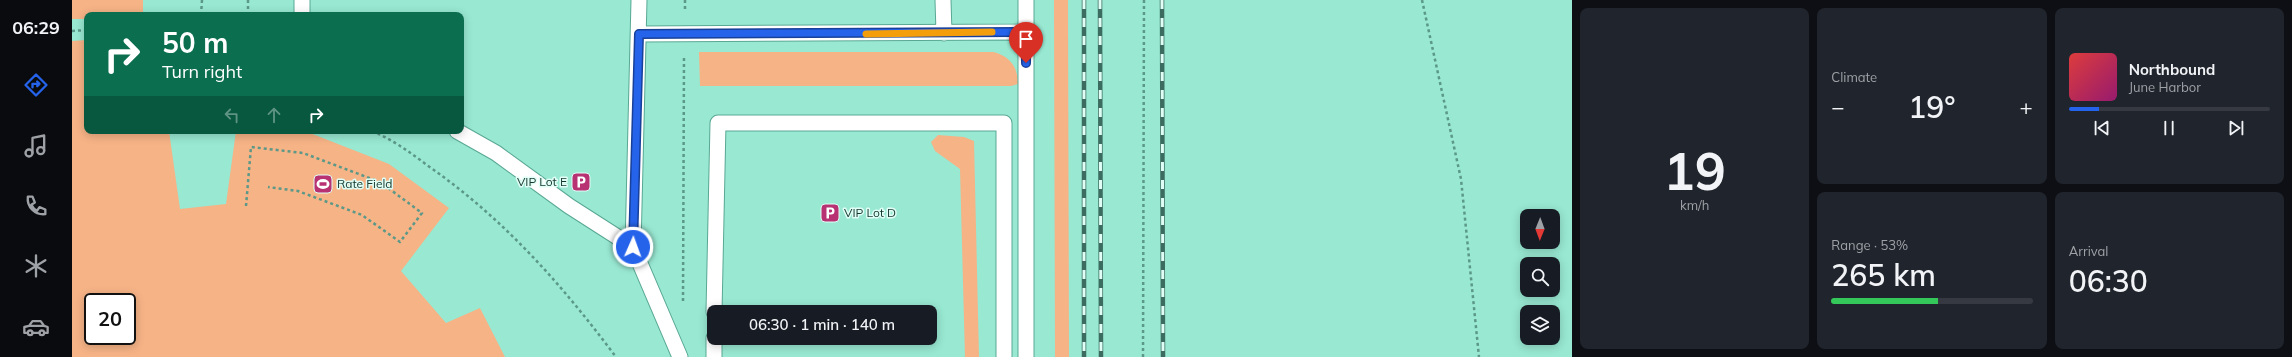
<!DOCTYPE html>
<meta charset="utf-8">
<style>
:root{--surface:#171b24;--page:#20242c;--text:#f1f3f6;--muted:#9ea1a6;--line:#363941;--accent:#2563eb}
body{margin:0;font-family:Mulish,sans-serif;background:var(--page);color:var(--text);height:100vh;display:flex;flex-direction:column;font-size:15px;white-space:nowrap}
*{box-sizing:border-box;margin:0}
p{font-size:13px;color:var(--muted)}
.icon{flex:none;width:22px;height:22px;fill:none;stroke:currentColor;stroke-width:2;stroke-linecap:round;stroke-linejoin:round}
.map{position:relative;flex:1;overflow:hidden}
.side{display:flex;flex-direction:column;gap:8px;padding:8px;background:#0d0f14;width:720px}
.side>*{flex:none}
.guide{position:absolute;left:12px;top:12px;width:380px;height:122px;border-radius:8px;box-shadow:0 2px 10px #0003;background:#0b6e4f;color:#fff;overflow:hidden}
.needle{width:26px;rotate:181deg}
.controls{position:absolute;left:1448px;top:209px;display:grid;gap:8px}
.controls a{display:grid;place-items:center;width:40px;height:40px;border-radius:8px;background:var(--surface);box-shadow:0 2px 10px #0003;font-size:20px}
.speed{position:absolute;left:12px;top:293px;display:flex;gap:8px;font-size:20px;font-weight:700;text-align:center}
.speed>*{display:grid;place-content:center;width:52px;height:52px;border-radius:50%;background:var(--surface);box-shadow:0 2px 10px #0003;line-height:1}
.speed .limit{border:2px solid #111;border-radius:6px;background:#fff;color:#111}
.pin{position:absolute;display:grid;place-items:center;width:34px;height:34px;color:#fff;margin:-41px -17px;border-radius:50% 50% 50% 0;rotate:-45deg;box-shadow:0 0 4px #0007}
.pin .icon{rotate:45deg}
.me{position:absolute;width:44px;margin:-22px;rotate:2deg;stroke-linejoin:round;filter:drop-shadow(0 0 3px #0008)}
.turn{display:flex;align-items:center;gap:14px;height:84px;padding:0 12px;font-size:18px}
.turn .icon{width:52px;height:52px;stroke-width:2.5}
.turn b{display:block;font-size:28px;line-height:34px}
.lanes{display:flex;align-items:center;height:38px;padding:0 12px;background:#0003;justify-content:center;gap:20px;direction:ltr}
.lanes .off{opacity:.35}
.big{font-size:30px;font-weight:600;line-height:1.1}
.side .tile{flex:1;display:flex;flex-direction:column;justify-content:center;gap:6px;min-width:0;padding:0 14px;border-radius:8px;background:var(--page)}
.side .dial{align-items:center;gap:0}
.dial b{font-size:52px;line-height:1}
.song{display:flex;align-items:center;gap:12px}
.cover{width:48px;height:48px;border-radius:6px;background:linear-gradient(135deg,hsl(0 70% 55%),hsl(320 70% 35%))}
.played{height:4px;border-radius:2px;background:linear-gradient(90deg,var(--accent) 15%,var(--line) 15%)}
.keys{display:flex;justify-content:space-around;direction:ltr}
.heat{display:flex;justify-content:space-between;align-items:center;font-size:22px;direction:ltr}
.charge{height:6px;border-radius:3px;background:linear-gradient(90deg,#34c759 53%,var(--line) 0)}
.side .tiles{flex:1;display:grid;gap:8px;grid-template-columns:repeat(3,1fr)}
.tile:first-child{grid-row:span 2}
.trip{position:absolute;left:635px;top:305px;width:230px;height:40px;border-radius:8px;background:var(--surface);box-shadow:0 2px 10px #0003;font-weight:600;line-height:40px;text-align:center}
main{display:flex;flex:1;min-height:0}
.menu{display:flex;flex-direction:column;width:72px;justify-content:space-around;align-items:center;background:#090b0e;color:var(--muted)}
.menu .icon{width:28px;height:28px}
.menu .on{color:var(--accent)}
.menu b{font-size:18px;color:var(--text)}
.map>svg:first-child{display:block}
.green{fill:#f6b386;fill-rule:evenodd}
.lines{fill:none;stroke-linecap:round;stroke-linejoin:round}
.lane-casing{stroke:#59a894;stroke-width:17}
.path{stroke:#5c9888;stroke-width:2.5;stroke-dasharray:3 3;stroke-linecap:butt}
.lane{stroke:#fff;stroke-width:15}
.rail-casing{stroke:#3c6c5f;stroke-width:4.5}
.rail{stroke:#e0fef5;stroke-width:3;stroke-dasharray:9;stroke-linecap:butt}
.route-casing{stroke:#184099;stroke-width:10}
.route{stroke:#2563eb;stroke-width:7}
.slow{stroke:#f59e0b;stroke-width:7}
.labels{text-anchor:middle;stroke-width:3;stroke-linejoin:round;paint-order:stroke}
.poi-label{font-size:12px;fill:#14362d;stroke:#e0fef5;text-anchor:start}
</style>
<main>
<nav class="menu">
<b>06:29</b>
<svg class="icon on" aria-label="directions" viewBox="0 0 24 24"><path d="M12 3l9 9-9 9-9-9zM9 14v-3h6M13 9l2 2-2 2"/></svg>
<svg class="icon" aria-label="music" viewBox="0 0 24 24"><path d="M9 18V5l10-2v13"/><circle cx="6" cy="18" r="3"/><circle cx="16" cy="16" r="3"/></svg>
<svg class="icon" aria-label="phone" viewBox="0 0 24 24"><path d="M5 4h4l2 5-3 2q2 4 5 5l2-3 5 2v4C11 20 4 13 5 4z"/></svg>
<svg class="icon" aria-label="climate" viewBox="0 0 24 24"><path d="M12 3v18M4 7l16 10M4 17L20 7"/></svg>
<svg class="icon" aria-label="car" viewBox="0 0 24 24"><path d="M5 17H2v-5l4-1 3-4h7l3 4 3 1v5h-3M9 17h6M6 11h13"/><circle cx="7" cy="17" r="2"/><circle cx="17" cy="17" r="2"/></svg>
</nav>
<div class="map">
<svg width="1500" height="357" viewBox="0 0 1500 357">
<rect width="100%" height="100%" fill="#98e8d2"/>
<path class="green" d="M0,0H71V15H15V19H0Z
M982,0H996L997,357H983Z
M15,40V131H97L108,209L154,204L164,131L238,133L317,164L377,208L329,271L374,323L408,308L433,357H0V41ZM21,302H55V336H21Z
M627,52H921C938,56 946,67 946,84L939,86H628Z
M866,135L892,137L902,141L907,357H893L888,169L863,151L859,142Z"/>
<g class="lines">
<defs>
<path id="lane" d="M230,0V15
M567,0L561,247L608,357
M871,0L872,33
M567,34L954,32
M385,131L424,153L497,206L561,247
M642,312L646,123H932V357
M642,338V357
M954,357V0"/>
</defs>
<use href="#lane" class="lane-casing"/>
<path class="path" d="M1350,0L1389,179L1407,357
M613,9V0
M129,15L130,0
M176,15V0
M0,31L15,30
M300,131C322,140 340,154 359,168C433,220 490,285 544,357
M174,206L179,147L231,153L308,182L350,213L328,242L290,215L226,191L196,187
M611,301L612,56
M1071,357L1072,0"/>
<use href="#lane" class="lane"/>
<defs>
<path id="rail" d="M1012,0V357
M1028,0L1029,357
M1090,0L1091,357"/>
</defs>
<use href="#rail" class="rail-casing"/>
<use href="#rail" class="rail"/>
</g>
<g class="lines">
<defs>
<path id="route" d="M561,247L567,34L954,32V63"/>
</defs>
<use href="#route" class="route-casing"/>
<use href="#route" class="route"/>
<path class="slow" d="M794,34L920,32"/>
</g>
<defs>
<symbol id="parking-square" viewBox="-11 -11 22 22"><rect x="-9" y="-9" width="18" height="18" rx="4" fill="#b83173" stroke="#e0fef5"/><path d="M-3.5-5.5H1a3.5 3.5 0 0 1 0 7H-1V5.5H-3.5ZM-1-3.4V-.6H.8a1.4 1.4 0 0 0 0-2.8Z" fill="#fff"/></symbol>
<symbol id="stadium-square" viewBox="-11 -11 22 22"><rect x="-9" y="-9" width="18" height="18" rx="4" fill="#b83173" stroke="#e0fef5"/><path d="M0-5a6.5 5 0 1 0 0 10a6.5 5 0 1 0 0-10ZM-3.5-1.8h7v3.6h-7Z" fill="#fff"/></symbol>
</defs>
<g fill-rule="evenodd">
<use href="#parking-square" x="498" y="171" width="22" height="22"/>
<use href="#stadium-square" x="240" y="173" width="22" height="22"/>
<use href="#parking-square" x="747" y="202" width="22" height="22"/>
</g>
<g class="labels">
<g class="poi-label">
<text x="495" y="186" text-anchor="end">VIP Lot E</text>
<text x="265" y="188">Rate Field</text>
<text x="772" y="217">VIP Lot D</text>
</g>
</g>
</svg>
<div class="controls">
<a><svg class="needle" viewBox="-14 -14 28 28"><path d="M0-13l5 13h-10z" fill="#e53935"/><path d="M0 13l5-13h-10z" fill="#9ea1a6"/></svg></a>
<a><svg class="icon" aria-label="search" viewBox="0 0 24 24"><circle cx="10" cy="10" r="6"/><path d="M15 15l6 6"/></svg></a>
<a><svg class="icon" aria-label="layers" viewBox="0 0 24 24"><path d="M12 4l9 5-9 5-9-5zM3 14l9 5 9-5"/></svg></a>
</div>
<div class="speed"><div class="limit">20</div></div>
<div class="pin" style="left:954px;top:63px;background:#d93025"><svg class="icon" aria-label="arrive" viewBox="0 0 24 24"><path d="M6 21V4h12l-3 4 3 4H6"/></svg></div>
<svg class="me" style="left:561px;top:247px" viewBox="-20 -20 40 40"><circle r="17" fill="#2563eb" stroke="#fff" stroke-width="3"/><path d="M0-11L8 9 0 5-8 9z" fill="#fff"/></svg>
<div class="trip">06:30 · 1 min · 140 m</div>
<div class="guide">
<div class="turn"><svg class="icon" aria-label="right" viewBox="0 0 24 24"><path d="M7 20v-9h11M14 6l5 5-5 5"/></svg><div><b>50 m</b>Turn right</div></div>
<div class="lanes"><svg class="icon off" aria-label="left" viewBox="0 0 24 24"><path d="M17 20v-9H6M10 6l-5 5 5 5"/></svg><svg class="icon off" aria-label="ahead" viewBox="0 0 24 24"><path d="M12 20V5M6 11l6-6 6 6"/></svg><svg class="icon" aria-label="right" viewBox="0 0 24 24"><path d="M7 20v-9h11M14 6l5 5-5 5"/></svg></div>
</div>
</div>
<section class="side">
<div class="tiles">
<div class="tile dial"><b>19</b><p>km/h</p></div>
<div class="tile"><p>Climate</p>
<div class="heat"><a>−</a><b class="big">19°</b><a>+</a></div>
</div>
<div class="tile">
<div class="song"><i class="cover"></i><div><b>Northbound</b><p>June Harbor</p></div></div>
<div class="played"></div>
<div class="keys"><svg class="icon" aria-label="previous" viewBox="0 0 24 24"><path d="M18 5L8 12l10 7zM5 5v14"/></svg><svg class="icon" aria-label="pause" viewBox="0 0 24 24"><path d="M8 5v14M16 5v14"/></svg><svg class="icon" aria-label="next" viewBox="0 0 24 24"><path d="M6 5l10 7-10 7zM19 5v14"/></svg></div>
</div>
<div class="tile"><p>Range · 53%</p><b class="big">265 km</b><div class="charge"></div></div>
<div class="tile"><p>Arrival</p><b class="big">06:30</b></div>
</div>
</section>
</main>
